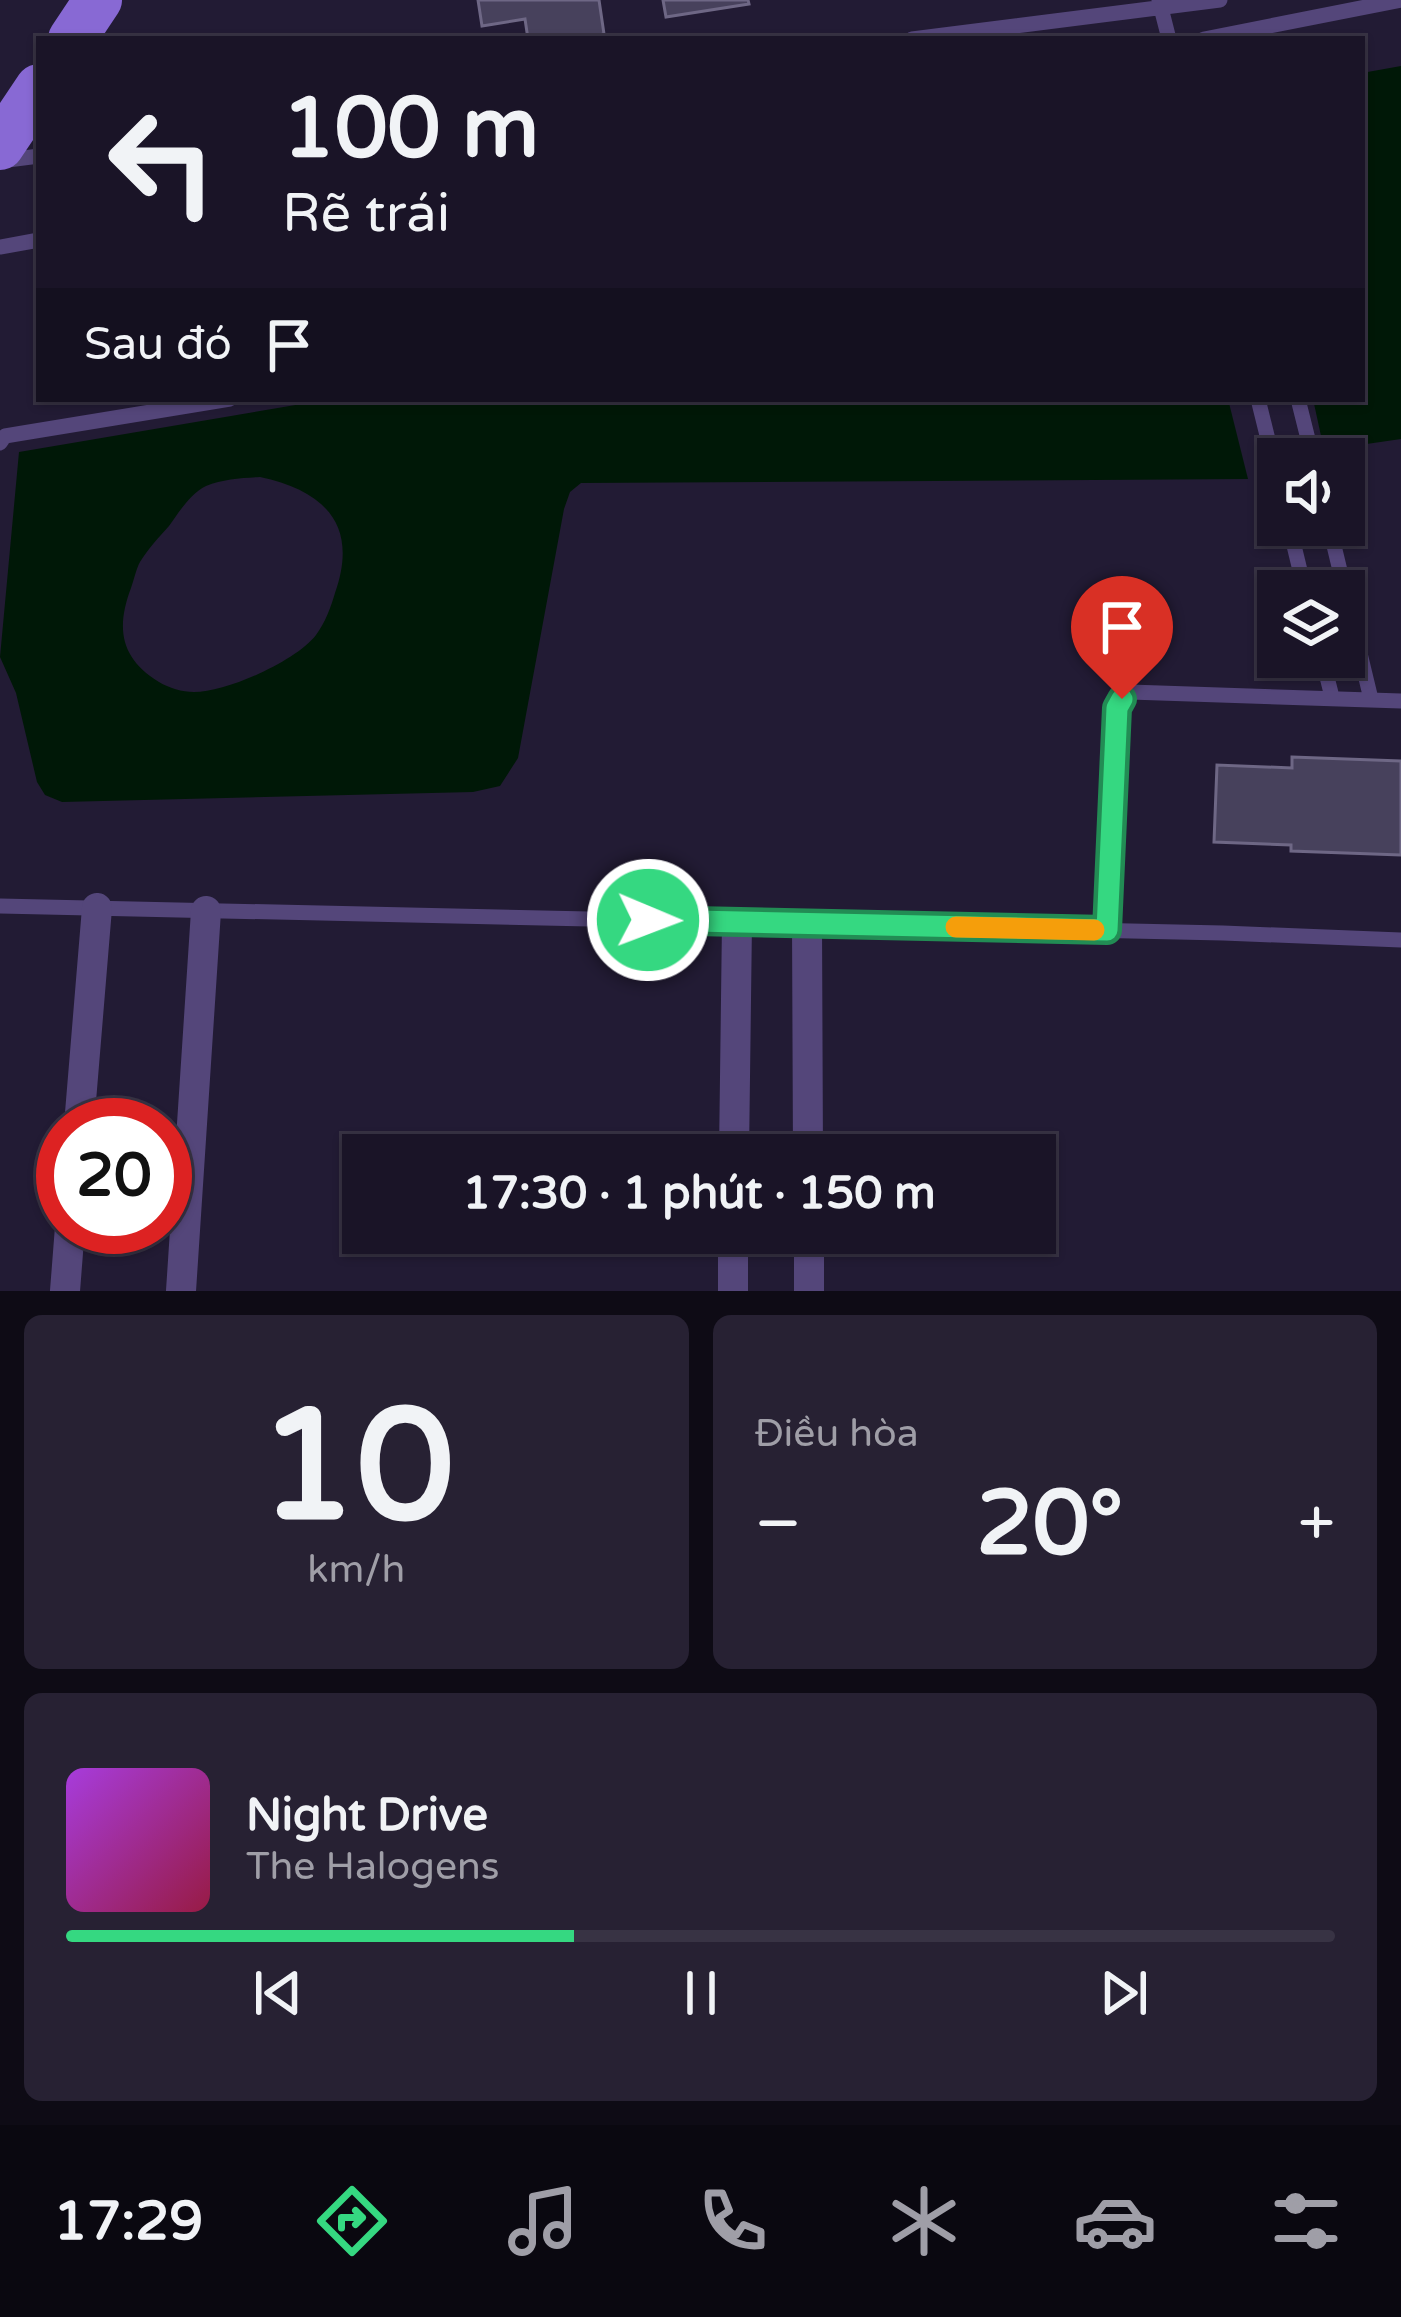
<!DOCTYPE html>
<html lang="vi">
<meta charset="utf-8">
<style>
:root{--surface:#1a1427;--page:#272133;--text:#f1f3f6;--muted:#9f9ea7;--line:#383344;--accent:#35d881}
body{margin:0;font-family:"Varela Round",sans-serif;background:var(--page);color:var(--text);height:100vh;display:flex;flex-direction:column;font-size:45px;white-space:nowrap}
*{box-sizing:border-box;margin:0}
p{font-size:39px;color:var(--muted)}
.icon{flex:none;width:66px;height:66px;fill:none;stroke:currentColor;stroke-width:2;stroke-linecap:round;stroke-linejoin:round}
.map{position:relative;height:1291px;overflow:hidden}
.panel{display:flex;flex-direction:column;gap:24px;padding:24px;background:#0e0b15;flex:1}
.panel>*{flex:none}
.guide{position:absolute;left:36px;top:36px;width:1329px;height:366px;border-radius:0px;box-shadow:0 3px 9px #0004,0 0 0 3px var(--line);background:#1a1427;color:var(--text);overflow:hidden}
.controls{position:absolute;left:1257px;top:438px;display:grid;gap:24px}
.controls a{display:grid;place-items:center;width:108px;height:108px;border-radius:0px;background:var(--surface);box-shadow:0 3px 9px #0004,0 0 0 3px var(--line);font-size:60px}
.speed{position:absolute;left:36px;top:1098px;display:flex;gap:24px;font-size:60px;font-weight:700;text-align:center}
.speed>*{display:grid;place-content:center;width:156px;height:156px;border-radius:50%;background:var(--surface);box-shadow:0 3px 9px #0004,0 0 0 3px var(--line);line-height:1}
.speed .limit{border:18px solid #d22;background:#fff;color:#111}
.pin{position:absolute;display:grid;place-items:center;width:102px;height:102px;color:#fff;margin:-123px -51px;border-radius:50% 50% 50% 0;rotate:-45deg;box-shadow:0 0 12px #0007}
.pin .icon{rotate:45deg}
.me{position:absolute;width:132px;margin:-66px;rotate:91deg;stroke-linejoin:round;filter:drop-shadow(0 0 9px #0008)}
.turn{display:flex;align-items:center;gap:42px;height:252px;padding:0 48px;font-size:54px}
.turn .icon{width:156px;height:156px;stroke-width:2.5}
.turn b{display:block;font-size:84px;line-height:102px}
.then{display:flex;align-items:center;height:114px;padding:0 48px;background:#0003;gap:24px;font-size:45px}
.big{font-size:90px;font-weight:700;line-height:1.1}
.panel .card{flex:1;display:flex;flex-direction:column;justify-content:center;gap:18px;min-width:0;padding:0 42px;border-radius:18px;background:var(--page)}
.panel .dial{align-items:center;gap:0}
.dial b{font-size:156px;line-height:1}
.song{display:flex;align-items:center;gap:36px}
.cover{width:144px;height:144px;border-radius:18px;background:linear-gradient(135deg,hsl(280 70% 55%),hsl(340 70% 35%))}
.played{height:12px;border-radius:6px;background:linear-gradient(90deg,var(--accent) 40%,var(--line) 40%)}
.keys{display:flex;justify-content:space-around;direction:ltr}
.heat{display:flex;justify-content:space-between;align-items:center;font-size:66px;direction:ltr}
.panel .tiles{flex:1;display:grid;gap:24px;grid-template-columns:1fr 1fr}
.card:last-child{grid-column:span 2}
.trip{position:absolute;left:342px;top:1134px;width:714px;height:120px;border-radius:0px;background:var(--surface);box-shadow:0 3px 9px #0004,0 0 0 3px var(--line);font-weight:700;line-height:120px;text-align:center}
.dock{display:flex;height:192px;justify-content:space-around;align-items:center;background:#0a0810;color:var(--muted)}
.dock .icon{width:84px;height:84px}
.dock .on{color:var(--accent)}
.dock b{font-size:54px;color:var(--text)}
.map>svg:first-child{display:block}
.water{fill:#001807;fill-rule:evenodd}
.building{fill:#47415c;stroke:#6e6785;stroke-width:3}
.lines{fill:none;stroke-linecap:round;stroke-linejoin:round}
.service{stroke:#54467a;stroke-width:15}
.minor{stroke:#54467a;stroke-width:30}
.primary{stroke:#8869d4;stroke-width:48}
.route-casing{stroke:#228c54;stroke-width:30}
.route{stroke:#35d881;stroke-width:21}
.slow{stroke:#f59e0b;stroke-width:21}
</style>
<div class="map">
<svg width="1401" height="1291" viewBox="0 0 1401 1291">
<rect width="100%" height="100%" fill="#221b34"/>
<path class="water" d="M1401,66V439L1339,448L1323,445L1313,399H1362V73Z
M331,399H1228L1248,479L581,483L570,492L564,509L518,758L500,786L473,792L62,802L45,795L37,782L16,693L0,657L19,452ZM260,477C325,491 359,525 335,593C331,607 325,623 316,635C296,661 227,692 194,692C182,692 169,688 159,682C120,658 116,628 131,588C134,580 136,569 140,562C148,549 159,537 169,526C179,512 190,494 206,486C223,479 242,478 260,477Z"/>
<path class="building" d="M478,0H599L604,34L571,39H528L525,19L482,26Z
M663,0H748L749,4L666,17Z
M1292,757L1401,761V855L1291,851V845L1214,842L1217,765L1292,768Z"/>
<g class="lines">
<path class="service" d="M1159,0L1169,39
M912,39L1220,0
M1204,39L1401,0
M0,161L39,156
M0,247L39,240
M1258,399L1278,480
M1298,399L1313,459
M0,443L5,436L23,433L230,399
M1289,525L1305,591
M1329,525L1371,699
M1322,657L1332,697
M0,906L1223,933L1401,940
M1107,930L1117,708L1122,699L1130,692L1401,701"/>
<path class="minor" d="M807,924L808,1155
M79,1125L97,908
M734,1155L737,922
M809,1233V1291
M65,1291L70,1227
M181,1291L206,911
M733,1291V1233"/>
<path class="primary" d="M72,39L98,0
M0,146L39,88"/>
</g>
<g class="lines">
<defs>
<path id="route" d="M648,920L1107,930L1117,708L1122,699"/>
</defs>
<use href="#route" class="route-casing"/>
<use href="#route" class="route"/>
<path class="slow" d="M956,927L1094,930"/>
</g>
</svg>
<div class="controls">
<a><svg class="icon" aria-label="sound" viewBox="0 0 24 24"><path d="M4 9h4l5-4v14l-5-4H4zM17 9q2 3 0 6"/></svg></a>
<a><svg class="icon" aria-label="layers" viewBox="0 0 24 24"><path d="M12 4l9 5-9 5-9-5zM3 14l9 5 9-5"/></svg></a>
</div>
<div class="speed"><div class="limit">20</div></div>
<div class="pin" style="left:1122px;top:699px;background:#d93025"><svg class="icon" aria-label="arrive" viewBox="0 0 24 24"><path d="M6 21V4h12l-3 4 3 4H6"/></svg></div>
<svg class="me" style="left:648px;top:920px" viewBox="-20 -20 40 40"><circle r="17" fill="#35d881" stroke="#fff" stroke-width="3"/><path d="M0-11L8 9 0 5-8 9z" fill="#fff"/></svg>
<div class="trip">17:30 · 1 phút · 150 m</div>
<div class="guide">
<div class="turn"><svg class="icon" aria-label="left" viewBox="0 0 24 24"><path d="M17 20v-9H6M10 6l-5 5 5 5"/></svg><div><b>100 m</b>Rẽ trái</div></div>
<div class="then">Sau đó<svg class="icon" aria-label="arrive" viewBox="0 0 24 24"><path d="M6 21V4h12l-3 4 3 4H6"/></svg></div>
</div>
</div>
<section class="panel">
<div class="tiles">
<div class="card dial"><b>10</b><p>km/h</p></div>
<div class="card"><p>Điều hòa</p>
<div class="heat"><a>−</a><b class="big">20°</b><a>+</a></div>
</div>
<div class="card">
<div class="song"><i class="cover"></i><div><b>Night Drive</b><p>The Halogens</p></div></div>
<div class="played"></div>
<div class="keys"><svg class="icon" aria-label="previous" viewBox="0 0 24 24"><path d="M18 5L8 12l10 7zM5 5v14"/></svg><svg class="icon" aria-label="pause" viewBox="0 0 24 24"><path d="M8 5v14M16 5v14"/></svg><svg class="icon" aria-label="next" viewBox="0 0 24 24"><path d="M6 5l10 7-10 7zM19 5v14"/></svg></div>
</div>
</div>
</section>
<nav class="dock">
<b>17:29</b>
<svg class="icon on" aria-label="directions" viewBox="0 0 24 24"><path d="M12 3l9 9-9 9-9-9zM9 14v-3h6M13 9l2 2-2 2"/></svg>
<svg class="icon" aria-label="music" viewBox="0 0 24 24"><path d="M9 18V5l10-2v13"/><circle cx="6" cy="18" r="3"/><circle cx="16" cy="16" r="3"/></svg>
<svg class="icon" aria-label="phone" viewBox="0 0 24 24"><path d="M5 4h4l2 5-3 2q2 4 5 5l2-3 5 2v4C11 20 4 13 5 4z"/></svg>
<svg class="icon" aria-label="climate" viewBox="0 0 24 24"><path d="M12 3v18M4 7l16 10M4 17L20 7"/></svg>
<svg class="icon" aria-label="car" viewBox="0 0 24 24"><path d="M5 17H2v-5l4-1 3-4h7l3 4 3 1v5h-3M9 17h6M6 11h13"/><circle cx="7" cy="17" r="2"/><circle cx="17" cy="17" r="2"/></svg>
<svg class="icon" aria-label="filters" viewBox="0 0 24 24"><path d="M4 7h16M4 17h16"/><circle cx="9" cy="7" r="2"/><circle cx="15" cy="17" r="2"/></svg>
</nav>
